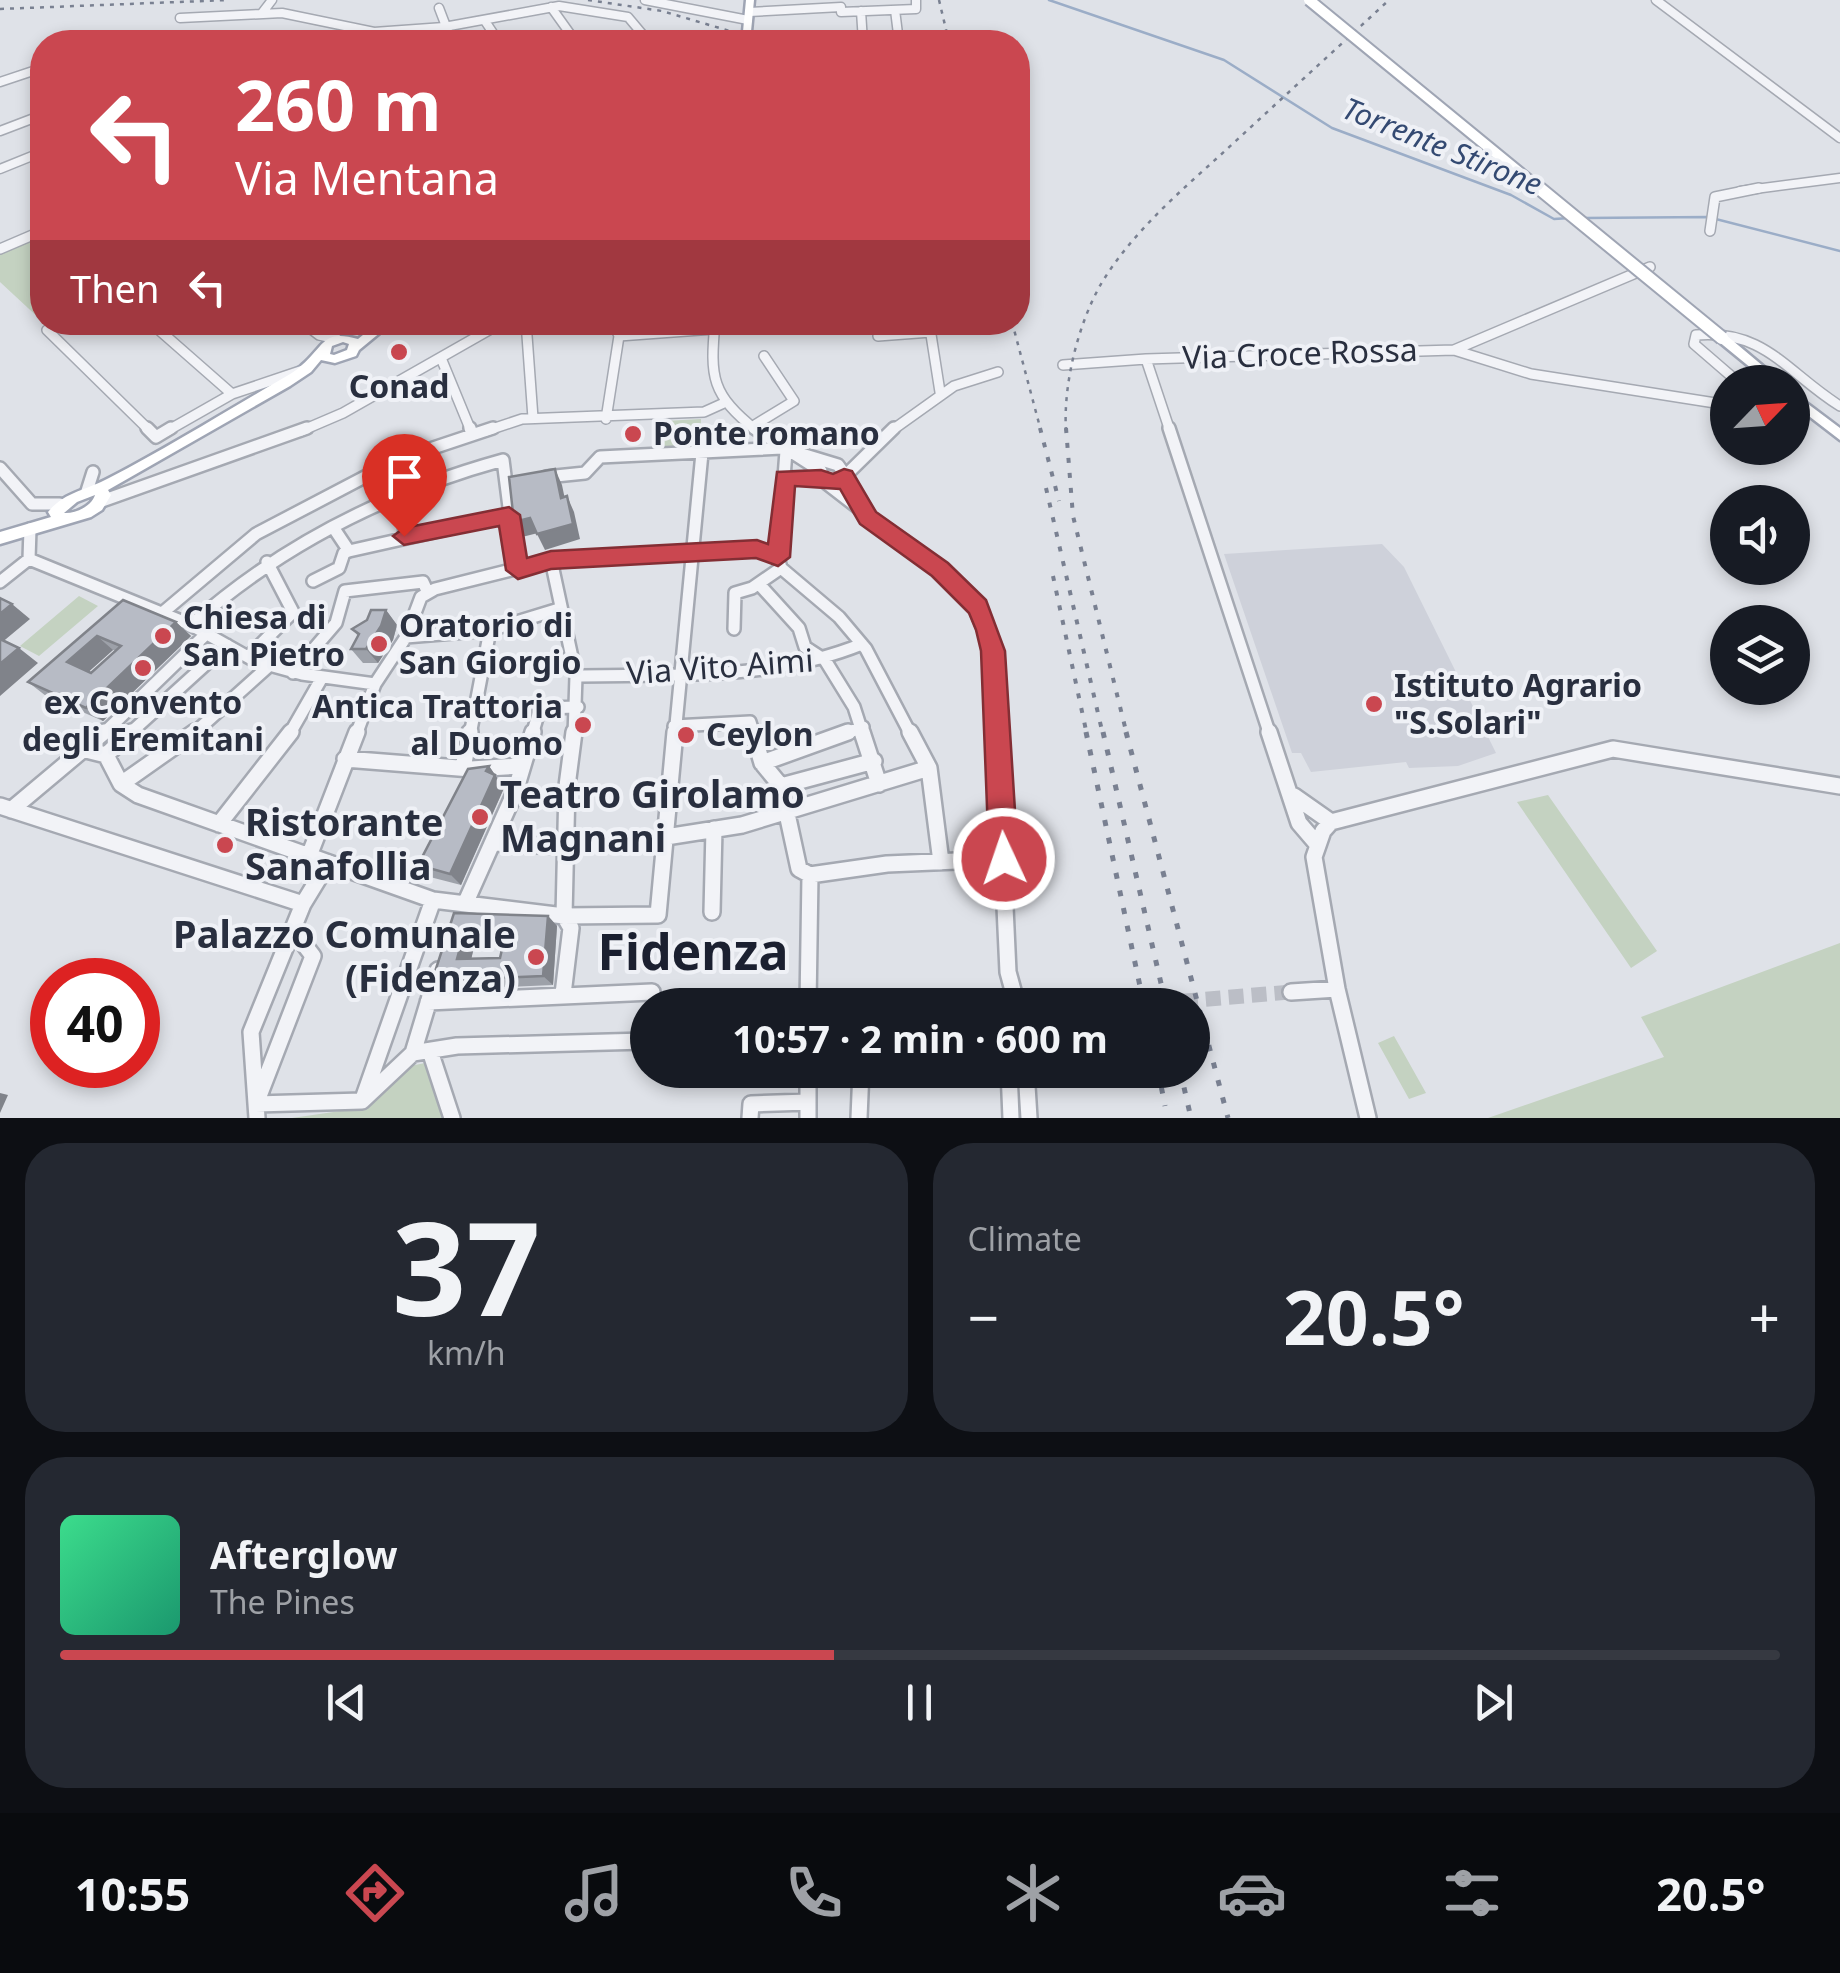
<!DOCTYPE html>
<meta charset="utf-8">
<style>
:root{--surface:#171b24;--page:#242831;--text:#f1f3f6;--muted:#9ea1a6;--line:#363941;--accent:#ca4750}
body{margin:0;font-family:"Noto Sans",sans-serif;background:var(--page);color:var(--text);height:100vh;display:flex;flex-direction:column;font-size:38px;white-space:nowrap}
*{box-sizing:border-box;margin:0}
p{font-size:32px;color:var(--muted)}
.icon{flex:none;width:55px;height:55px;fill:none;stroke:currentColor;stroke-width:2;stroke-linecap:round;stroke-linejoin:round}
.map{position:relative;height:1118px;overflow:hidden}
.panel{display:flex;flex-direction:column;gap:25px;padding:25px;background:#0d0f14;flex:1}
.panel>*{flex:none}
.guide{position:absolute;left:30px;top:30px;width:1000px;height:305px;border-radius:40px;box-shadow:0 5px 15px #0003;background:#ca4750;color:#fff;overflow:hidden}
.needle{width:65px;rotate:65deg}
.buttons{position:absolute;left:1710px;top:365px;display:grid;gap:20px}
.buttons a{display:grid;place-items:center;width:100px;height:100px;border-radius:50%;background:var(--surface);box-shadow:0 5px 15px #0003;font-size:50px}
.speed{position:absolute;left:30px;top:958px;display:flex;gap:20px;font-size:50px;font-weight:700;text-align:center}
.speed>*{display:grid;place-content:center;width:130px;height:130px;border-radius:50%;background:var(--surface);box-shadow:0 5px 15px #0003;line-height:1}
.speed .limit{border:15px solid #d22;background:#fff;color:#111}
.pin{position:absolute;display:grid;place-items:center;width:85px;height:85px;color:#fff;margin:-102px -42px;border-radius:50% 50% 50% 0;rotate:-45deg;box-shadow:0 0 10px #0007}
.pin .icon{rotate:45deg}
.me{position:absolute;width:110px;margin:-55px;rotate:357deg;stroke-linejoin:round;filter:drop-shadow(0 0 8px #0008)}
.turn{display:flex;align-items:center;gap:35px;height:210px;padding:0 40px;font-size:45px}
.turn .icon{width:130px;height:130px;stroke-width:2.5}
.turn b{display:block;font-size:70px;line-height:85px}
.then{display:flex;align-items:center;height:95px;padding:0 40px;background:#0003;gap:20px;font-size:38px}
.big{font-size:75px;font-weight:700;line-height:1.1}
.panel .widget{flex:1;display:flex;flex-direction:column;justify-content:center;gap:15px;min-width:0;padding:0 35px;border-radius:40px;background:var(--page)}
.panel .dial{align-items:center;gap:0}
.dial b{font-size:130px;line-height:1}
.song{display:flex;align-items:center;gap:30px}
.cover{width:120px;height:120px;border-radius:15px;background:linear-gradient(135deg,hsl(150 70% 55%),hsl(160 70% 35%))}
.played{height:10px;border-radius:5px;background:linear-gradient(90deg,var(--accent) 45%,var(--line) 45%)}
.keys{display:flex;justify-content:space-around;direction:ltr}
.heat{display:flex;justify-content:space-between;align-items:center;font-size:55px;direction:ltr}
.panel .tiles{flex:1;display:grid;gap:25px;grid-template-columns:1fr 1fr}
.widget:last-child{grid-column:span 2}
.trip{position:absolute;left:630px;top:988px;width:580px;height:100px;border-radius:50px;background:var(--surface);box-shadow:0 5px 15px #0003;font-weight:700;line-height:100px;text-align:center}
.tabs{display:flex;height:160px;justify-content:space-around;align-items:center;background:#090b0e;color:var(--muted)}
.tabs .icon{width:70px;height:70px}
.tabs .current{color:var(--accent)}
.tabs b{font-size:45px;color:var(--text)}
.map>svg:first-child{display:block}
.built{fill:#ced1da}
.green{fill:#c4d2c1}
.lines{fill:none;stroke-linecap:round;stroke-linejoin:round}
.stream{stroke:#9badc7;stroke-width:2.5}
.minor-tunnel{stroke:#bbbec6;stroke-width:15;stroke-dasharray:15 8;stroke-linecap:butt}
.minor-far3-casing{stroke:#a5a9b2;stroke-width:11}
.minor-far2-casing{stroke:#a5a9b2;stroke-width:12}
.minor-far1-casing{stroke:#a5a9b2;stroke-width:16}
.minor-casing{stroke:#a5a9b2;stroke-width:20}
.major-casing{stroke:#9fa5b4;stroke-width:5}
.minor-far3{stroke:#f2f3f7;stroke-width:8}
.minor-far2{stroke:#f2f3f7;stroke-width:9}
.minor-far1{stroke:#f2f3f7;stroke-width:11}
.minor{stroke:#f2f3f7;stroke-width:15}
.major{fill:#fff;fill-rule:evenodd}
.rail-far2{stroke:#798091;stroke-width:2.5;stroke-dasharray:4 6;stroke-linecap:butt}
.rail-far1{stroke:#798091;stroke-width:4;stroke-dasharray:5 10;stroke-linecap:butt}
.rail{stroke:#798091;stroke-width:5;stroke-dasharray:6 12;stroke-linecap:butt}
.major-bridge-far1-casing{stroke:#9fa5b4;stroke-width:14;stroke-linecap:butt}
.major-bridge-casing{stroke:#9fa5b4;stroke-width:16;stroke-linecap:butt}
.major-bridge-far1{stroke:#fff;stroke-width:10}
.major-bridge{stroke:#fff;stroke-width:12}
.wall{fill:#9da1a9;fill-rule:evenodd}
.shaded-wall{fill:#80838a}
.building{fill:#b7bbc5;stroke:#80838a;stroke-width:2.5;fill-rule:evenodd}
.route{fill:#ca4750;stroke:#832e34;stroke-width:2.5}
.poi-dot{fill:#ca4750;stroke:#eff1f6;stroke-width:4}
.labels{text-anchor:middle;stroke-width:8;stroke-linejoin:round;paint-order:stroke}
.far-water-label{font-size:30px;font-style:italic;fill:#344a72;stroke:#eff1f6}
.street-label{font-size:32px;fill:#292f3f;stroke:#eff1f6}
.poi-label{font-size:32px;font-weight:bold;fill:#292f3f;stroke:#eff1f6;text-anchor:start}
.near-poi-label{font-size:38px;font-weight:bold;fill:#292f3f;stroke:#eff1f6;text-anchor:start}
.near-district-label{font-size:50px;font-weight:bold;fill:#1b2030;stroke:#eff1f6}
</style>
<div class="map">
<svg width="1840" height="1118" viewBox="0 0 1840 1118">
<rect width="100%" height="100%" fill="#dfe2e8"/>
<path class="built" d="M1382,544L1404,567L1496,753L1458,766L1409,768L1406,762L1311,772L1301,753H1292L1224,554Z"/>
<path class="green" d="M42,236V321L0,282V254Z
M701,419L700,447L663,450L665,421Z
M79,596L98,606L39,656L20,646Z
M1548,795L1657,951L1631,968L1517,802Z
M1840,943V1118H1488L1664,1057L1641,1017Z
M1394,1036L1426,1093L1409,1099L1378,1043Z
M425,1063L452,1118H292L368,1107L410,1066Z"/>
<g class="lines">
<path class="stream" d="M1049,0L1224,60L1332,128L1511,195L1554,219L1570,218
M1584,218L1708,217L1840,251"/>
<path class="minor-tunnel" d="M1137,1005L1291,992"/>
<defs>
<path id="minor-far3" d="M645,0L748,20
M1656,0L1840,138
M551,7L576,42
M439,8L452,42
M895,10L899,42
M861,11L863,42
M749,12L841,7V12L916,9V0
M262,13L272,0
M180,18L282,13L374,32L444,27L559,6L628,17L649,42
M485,21L499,42
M326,42L359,30
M673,42L746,38
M0,82L42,68
M0,131L42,115
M0,169L42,152
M1740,191L1840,178"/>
<path id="minor-far2" d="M1710,231L1715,197L1759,188
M0,249L42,231
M63,322L47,330L150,431
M150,322L232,394
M302,322L319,335L337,339
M526,322L533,418
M715,322C710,378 711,394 757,431
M929,322L940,392
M619,336L714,329
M878,336L931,332
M1454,350L1531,374L1728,405
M441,358L471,431
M1063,365L1146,359
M1738,382L1694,344L1696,335C1765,329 1787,373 1840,406
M606,419L619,336L613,322
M753,426L794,401L764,356
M167,431L232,394L306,369
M301,431L343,413L503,322
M486,431L522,419L704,412L724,403
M891,431L954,386L998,372
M1170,431L1146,359L1454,350L1650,267"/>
<path id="minor-far1" d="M147,428L156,437L171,428
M470,428L472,434
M754,428L821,471
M1169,428L1270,735
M786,451L778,557L781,568L839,617L866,649L911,735
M0,468L32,504H60
M821,471L822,480L944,574L974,607L993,651L997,735
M546,477L585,473L600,457L782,448L838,465L845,475
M844,477L894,428
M785,478L821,477
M87,491L93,472
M402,496L405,536
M102,501L307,428
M333,527L349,551
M349,551L509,515
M29,559L191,625L255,661L302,674L375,684
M29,559L30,529
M551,560L576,676L574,735
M313,581L339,568L344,553L349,551
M0,582L29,559
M759,584L799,628L805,647L825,660L854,707L863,735
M161,614L256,534L397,460L493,428
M191,625C281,545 387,492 503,460L517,570
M734,629L735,593L752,588L781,568
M406,637L490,630L559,609
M249,656L293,612L267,562
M293,673L336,623L345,591L423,582L428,593
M576,676C673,674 771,681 862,644
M674,726L750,722L754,735
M102,735L204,636
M128,735L227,645
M192,735L270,665
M289,735L320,681
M356,735L375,684L406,637L421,597L435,589L551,560L757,549L778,557
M470,735L490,630
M532,735L540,708L578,707
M675,735L702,453
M841,735L863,727"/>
<path id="minor" d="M753,732L762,763L781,786L799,869L810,875
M862,732L879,784
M910,732L929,768L941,862
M997,732L1008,972L1017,1005
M1269,732L1299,823L1317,844
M86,750L106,755L121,784L138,795L433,900L564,916L658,915L675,732
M106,755L131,732
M345,759L471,769L520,766
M762,763L848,732
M463,768L470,732
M121,784L195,732
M781,786L874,761
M1294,796L1331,822
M0,806L303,904
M11,810L104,732
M219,824L291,732
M666,837L742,825L929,768
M494,843L564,846
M309,856L357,732
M810,875L887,864L1003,859
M465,904L515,792L533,732
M712,912L714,829
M1291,992L1337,989
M563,994L571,928L564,916L567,786L574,732
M428,1002L652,992
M808,1005L810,875
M430,1051L452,1118
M413,1053L457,1046L645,1041
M808,1070V1118
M1009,1070L1011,1118
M1026,1070L1029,1118
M259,1096L313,956L294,931
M363,1099L433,900
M362,1101L413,1053L438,970
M256,1104L362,1101
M257,1118L251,1032L303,904L328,863
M750,1118L751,1104L808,1102
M859,1118L861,1070
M1368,1118L1337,989L1314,857L1323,831L1331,822L1613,749L1840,786"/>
<path id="major" d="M746,0H754L750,42H742Z
M379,322H393L359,350L356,356L335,363L321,360L311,372L290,386L108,490L111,495L102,510L91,517L0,544V532L51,517L48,512C64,492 87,490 109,478C167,448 223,413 280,380C288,375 296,371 302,365C325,345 323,329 358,339ZM343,342L349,344L347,350L334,355L330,354L332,346ZM95,495C92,506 75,514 64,513L77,502Z
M1722,334L1726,335L1782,382H1768L1718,341V335Z
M1792,392L1840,428V440L1792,403Z"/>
</defs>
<use href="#minor-far3" class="minor-far3-casing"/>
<use href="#minor-far2" class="minor-far2-casing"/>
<use href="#minor-far1" class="minor-far1-casing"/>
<use href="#minor" class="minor-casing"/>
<use href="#major" class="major-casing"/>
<use href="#minor-far3" class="minor-far3"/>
<use href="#minor-far2" class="minor-far2"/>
<use href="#minor-far1" class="minor-far1"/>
<use href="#minor" class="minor"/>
<use href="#major" class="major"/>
<path class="rail-far2" d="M588,0L662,11L767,42
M939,0L949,42
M0,9L229,0
M1012,322L1041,431
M1066,431C1063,385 1078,324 1101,284C1132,232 1182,190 1226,150C1280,100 1335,50 1389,0"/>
<path class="rail-far1" d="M1040,428L1059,501
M1066,428L1073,516L1127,735
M1046,488L1103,735
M1053,576L1087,735"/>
<path class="rail" d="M1086,732L1144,1005
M1103,732L1166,1005
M1126,732L1228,1118
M1158,1070L1165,1106
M1180,1070L1191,1118"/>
<defs>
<path id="major-bridge-far1" d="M1309,0L1542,191"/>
<path id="major-bridge" d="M1539,188L1722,338"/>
</defs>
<use href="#major-bridge-far1" class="major-bridge-far1-casing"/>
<use href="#major-bridge" class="major-bridge-casing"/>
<use href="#major-bridge-far1" class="major-bridge-far1"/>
<use href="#major-bridge" class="major-bridge"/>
</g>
<path class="wall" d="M123,600L176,622L191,636L103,721L46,696L28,682ZM113,650L116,651L91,673L88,672Z
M386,610L397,625L393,640L378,663H363L351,649L358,636L352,629Z
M489,766L504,788L461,885L430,877L418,865Z
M454,913L548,916L557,926L553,985L445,990L432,981ZM503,946L500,958L471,959L474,947Z"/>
<path class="shaded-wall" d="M555,469L562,485L568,514L561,498Z
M567,496L574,512L580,539L545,550L537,534Z
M530,518L538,533L522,537L514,522Z
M12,604L30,619L0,644V614Z
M386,610L397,625L393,640L378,663L366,649Z
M176,622L191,636L103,721L86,708Z
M97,636L113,650L84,676L67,662Z
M19,648L38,663L0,696V664Z
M489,766L504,788L461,885L450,874Z
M548,916L557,926L553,985L543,976Z
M463,937L474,947L469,969L457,959Z
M0,1093L8,1095L0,1113Z"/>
<path class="building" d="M555,469L561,498L567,496L573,524L537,534L530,518L514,522L509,477Z
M0,598L12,604L0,614Z
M123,600L176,622L86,708L28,682ZM97,636L121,646L91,673L67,662Z
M371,610H386L381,626L366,649H351L359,634L352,629L367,620Z
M0,639L19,648L0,664Z
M489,766L486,771L495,775L450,874L418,865L468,769Z
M454,913L548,916L543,976L432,981ZM505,936L500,958L457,959L463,937Z"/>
<path class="route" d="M844,469L852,471L876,512L948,563L986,600L1005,651L1018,859L1013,868L1004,872L994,868L989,859L981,651L976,630L969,613L932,576L860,524L840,489L795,486L790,557L778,566L756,558L551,569L518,579L506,570L499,526L404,545L393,536L404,528L509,507L520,515L527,558L551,551L757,540L768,544L777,472L821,470L833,474Z"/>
<g class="poi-dot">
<circle cx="399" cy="352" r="10"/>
<circle cx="633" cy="434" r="10"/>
<circle cx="163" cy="636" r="10"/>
<circle cx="379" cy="644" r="10"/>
<circle cx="143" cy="668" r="10"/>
<circle cx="1374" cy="704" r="10"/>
<circle cx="583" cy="725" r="10"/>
<circle cx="686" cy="735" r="10"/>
<circle cx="480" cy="817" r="10"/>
<circle cx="225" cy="845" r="10"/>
<circle cx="536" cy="957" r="10"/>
</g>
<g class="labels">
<g class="far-water-label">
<text transform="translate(1442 147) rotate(22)" y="10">Torrente Stirone</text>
</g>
<g class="street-label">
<text transform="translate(1300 354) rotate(-2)" y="11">Via Croce Rossa</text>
<text transform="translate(720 667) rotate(-4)" y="11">Via Vito Aimi</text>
</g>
<g class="poi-label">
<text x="399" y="398" text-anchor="middle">Conad</text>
<text x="653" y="445">Ponte romano</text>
<text x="183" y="629">Chiesa di<tspan x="183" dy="37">San Pietro</tspan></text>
<text x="399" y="637">Oratorio di<tspan x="399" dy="37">San Giorgio</tspan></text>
<text x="1394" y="697">Istituto Agrario<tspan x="1394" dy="37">"S.Solari"</tspan></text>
<text x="143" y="714" text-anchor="middle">ex Convento<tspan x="143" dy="37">degli Eremitani</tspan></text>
<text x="563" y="718" text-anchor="end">Antica Trattoria<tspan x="563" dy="37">al Duomo</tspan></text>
<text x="706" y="746">Ceylon</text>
</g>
<g class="near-poi-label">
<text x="500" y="808">Teatro Girolamo<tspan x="500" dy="44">Magnani</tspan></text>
<text x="245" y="836">Ristorante<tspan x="245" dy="44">Sanafollia</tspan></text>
<text x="516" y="948" text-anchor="end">Palazzo Comunale<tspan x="516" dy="44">(Fidenza)</tspan></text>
</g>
<g class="near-district-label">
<text x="693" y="970">Fidenza</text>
</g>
</g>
</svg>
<div class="buttons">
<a><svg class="needle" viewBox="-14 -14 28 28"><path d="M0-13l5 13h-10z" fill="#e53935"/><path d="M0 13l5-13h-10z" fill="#9ea1a6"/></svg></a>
<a><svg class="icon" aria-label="sound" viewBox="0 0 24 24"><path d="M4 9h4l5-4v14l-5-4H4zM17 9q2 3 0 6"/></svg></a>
<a><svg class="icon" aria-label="layers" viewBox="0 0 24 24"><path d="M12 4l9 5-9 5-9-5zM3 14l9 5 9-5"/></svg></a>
</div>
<div class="speed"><div class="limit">40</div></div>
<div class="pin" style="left:404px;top:536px;background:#d93025"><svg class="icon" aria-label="arrive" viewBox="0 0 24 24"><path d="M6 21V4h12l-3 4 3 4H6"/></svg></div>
<svg class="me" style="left:1004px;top:859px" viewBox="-20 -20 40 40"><circle r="17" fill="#ca4750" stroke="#fff" stroke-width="3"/><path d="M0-11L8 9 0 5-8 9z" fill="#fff"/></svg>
<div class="trip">10:57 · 2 min · 600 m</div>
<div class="guide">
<div class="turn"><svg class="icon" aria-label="left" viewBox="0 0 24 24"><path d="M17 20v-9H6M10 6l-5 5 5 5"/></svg><div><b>260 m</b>Via Mentana</div></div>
<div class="then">Then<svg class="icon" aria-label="left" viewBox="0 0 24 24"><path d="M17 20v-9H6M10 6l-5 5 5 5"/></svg></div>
</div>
</div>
<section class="panel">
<div class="tiles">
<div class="widget dial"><b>37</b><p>km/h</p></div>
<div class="widget"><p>Climate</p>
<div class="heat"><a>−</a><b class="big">20.5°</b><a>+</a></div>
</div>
<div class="widget">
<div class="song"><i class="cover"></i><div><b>Afterglow</b><p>The Pines</p></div></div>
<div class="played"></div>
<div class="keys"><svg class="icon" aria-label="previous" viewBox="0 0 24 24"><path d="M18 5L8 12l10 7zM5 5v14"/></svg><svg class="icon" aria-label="pause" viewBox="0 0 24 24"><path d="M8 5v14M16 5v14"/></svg><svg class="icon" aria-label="next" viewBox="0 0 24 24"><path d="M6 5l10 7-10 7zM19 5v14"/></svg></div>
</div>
</div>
</section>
<nav class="tabs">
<b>10:55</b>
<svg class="icon current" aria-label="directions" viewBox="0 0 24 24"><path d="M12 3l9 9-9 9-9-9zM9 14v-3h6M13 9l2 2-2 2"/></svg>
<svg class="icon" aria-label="music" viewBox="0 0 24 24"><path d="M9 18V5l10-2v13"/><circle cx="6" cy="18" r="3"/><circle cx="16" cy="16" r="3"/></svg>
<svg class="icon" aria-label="phone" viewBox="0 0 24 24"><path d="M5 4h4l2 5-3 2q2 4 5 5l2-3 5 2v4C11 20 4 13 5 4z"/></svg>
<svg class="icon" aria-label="climate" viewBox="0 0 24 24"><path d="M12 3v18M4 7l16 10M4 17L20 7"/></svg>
<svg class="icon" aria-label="car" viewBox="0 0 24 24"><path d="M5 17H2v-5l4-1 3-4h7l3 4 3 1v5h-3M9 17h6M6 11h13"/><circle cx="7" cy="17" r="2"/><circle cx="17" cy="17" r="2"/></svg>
<svg class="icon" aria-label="filters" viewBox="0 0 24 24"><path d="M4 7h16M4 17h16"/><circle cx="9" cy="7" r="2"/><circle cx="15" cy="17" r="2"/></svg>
<b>20.5°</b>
</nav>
